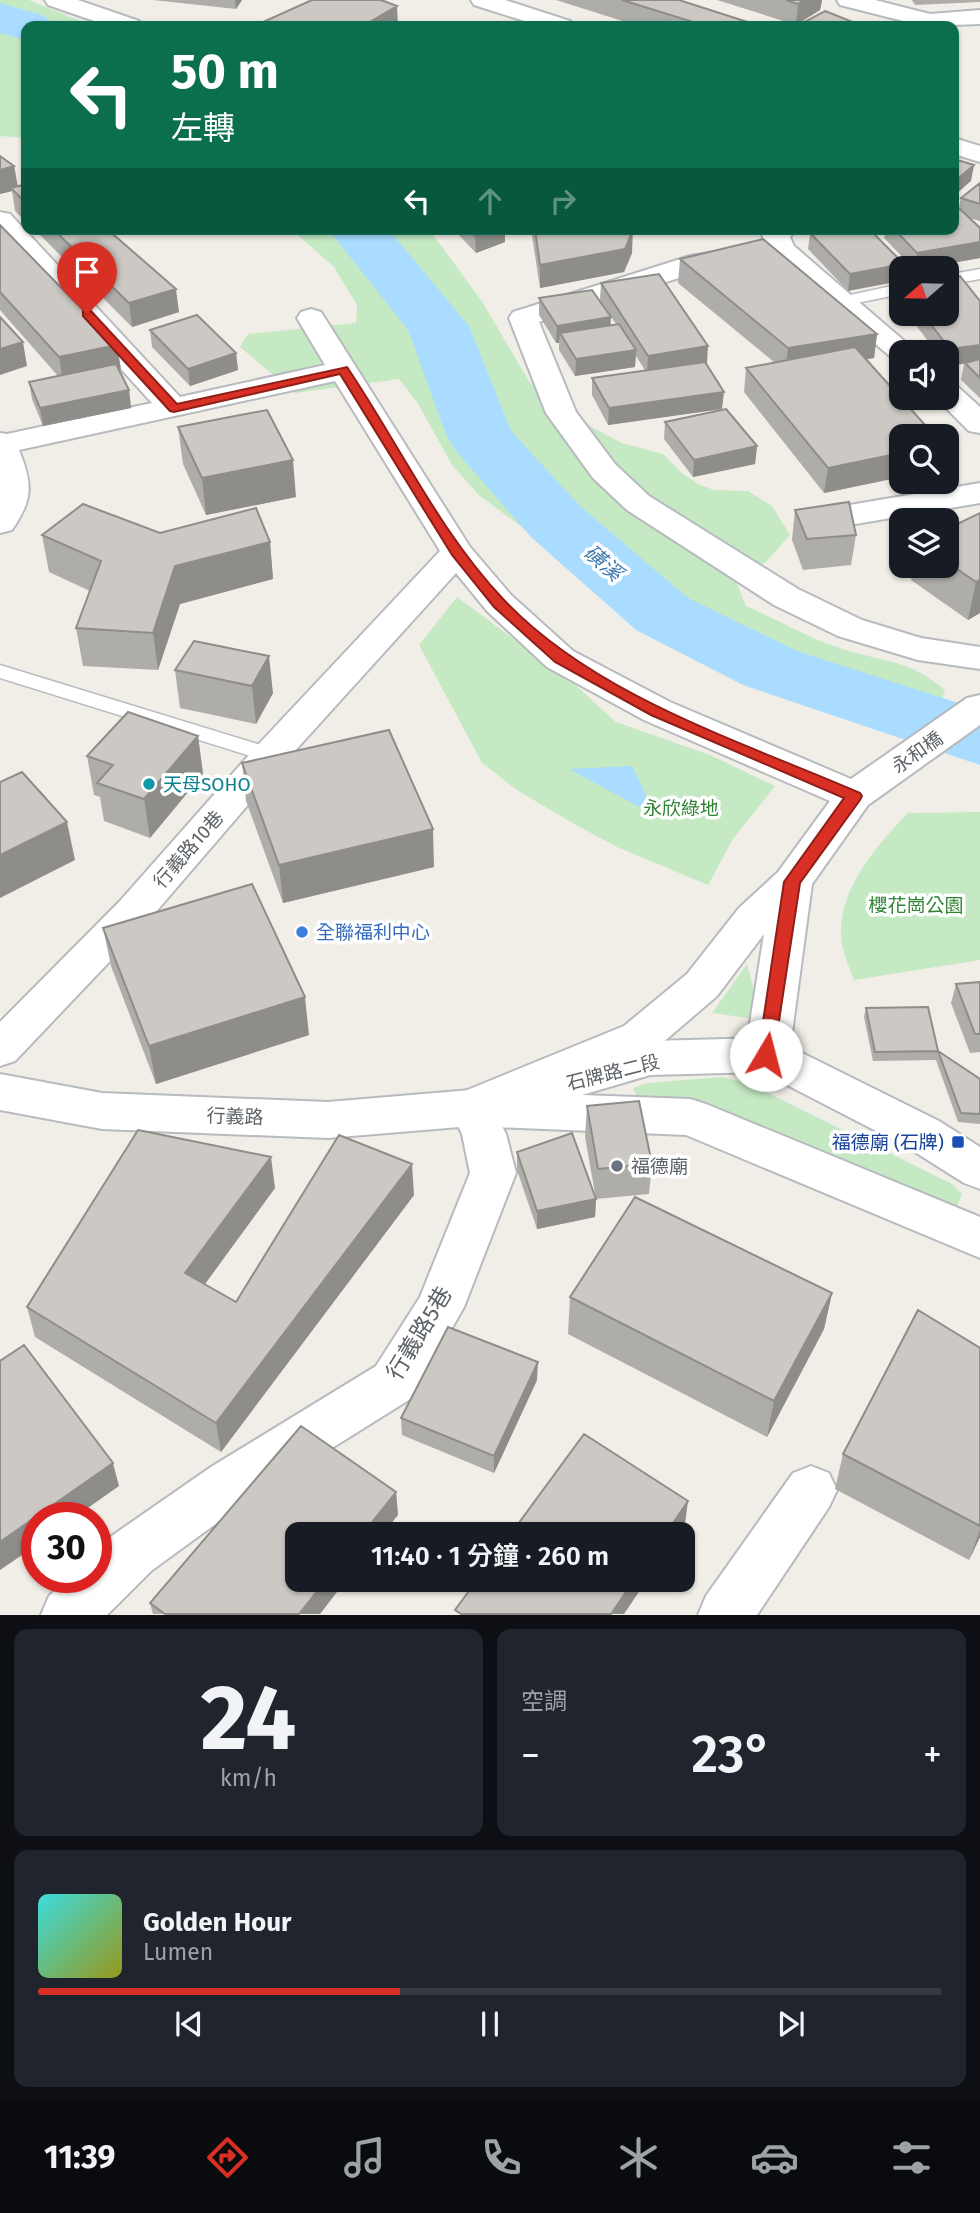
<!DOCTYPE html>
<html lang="zh-TW">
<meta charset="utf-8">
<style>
:root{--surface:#171b24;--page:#20242c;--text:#f1f3f6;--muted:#9ea1a6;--line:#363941;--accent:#d93025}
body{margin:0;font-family:"Fira Sans","Noto Sans TC",sans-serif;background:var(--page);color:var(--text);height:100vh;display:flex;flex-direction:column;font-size:26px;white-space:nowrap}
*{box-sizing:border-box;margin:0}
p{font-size:23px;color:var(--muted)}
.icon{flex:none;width:38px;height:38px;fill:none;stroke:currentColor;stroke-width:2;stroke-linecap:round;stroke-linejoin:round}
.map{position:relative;height:1615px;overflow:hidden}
.panel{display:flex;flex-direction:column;gap:14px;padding:14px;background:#0d0f14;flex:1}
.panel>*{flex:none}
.banner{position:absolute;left:21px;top:21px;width:938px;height:214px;border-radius:14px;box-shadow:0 2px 5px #0004;background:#0b6e4f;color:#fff;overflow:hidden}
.needle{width:46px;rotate:250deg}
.controls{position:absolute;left:889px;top:256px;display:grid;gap:14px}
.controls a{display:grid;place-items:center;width:70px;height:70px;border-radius:14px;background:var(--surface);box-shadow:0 2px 5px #0004;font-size:35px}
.speed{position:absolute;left:21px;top:1502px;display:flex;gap:14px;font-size:35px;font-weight:700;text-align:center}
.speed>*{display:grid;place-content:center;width:91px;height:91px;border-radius:50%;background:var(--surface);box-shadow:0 2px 5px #0004;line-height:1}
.speed .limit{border:10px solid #d22;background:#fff;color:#111}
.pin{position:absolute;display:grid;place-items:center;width:60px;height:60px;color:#fff;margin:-72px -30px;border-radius:50% 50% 50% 0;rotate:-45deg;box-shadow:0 0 7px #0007}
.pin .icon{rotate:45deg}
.me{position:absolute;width:77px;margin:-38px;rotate:8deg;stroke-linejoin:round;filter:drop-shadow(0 0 5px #0008)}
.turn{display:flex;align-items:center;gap:24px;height:147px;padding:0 35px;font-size:32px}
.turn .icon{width:91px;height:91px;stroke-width:2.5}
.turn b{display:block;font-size:49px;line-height:60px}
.lanes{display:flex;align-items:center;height:66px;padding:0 35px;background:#0003;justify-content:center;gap:35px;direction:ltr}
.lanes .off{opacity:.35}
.big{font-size:52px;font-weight:600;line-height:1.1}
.panel .tile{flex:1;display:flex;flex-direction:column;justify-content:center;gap:10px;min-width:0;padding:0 24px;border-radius:14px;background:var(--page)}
.panel .dial{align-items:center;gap:0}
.dial b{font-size:91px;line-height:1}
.song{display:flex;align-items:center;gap:21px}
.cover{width:84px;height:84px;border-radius:10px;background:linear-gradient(135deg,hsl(180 70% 55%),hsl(60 70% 35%))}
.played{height:7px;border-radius:4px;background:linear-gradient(90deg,var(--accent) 40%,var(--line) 40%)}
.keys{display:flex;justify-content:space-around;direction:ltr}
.heat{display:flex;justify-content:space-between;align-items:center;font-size:38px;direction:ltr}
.panel .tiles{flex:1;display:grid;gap:14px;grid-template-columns:1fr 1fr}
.tile:last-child{grid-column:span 2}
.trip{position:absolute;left:285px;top:1522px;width:410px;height:70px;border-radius:14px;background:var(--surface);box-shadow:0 2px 5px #0004;font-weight:600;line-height:70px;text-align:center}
.dock{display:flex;height:112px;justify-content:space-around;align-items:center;background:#090b0e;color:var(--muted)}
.dock .icon{width:49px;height:49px}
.dock .on{color:var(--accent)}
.dock b{font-size:32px;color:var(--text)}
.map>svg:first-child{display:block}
.green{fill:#c4e9c3}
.water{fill:#a9dcff}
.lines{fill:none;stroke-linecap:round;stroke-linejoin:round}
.river{fill:#a9dcff;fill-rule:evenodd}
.service-casing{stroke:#b7babe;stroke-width:3}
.minor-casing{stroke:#b7babe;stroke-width:4}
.tertiary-casing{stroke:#b7babe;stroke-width:4}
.service{fill:#fff;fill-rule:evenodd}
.minor{fill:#fff;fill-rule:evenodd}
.tertiary{fill:#fff;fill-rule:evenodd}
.wall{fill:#afada9}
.shaded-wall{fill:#8f8d89}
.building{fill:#ccc9c4;stroke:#8f8d89;stroke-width:2}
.route{fill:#d93025;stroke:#8d1f18;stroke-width:2}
.culture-dot{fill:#0f9aa8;stroke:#fff;stroke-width:2.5}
.shop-dot{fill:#3f7fe0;stroke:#fff;stroke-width:2.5}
.transit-dot{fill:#1a4fb4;stroke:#fff;stroke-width:2.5}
.worship-dot{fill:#6b7280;stroke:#fff;stroke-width:2.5}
.labels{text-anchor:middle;stroke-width:7;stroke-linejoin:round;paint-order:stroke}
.street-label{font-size:19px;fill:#5e6368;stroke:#fff}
.culture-label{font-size:19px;fill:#0d838f;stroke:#fff;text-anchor:start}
.park-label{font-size:19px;fill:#308332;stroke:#fff}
.shop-label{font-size:19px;fill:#366cbe;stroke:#fff;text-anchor:start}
.transit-label{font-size:19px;fill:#164399;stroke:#fff;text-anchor:end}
.worship-label{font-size:19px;fill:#5b616d;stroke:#fff;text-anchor:start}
.water-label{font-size:21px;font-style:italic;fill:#3c77ad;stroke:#fff}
.near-street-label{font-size:23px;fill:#5e6368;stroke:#fff}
</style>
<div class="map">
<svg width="980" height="1615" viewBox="0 0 980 1615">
<rect width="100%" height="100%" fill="#f1eee7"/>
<path class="green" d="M0,0H29L93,26H26V138L0,136Z
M291,229H429L483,303L530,383L593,428L622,443L663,454L682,473L698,484L714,490L748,491L772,506L790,535L766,562L736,581L746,606C779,620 812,640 846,650C888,663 908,659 945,690L940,707L892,734L846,717L731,664L637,612L480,496L452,465L417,402L399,379L295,393L240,347L248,334L356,323L357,305L334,267Z
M457,597L572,682L616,722L710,755L775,786L733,839L708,885L617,847L576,825L517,790L482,763L419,645Z
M980,812V960L854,980C850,969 844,956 842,944C834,894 876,846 908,813Z
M747,964L762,1020L712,1013Z
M721,1077L748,1083L952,1184L962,1194L955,1211L638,1099L633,1088L648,1083Z"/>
<path class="water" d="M632,766L656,816L569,769Z"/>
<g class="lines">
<path class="river" d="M0,3L45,16L53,26H26V40L0,33Z
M328,229H388L469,326L511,431L581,507L688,598L797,651L980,710V765L743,685L636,630L531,537L456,451L447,437L408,330Z"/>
<defs>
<path id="service" d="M980,269V279L947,285V275Z
M901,284V294L842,306L834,301L836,298Z
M0,665L277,750L280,755L277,760L270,762L0,678Z"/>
<path id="minor" d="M45,0H78L139,21L143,26H109L48,5Z
M471,0H505L570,21L574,26H540L474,5Z
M837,0H875L930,14L980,10V24L923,26L840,5Z
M954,138L980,146V162L954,154Z
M0,212L10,214L180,397L325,365L297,318L301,312L311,309L321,312L470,547L511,595L573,651L670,702L851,779L967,698L980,695V725L868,805L812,884L789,1055L782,1067L767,1072L752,1067L745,1055L764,934L717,996L654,1050L497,1116L506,1134L516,1173L464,1307L412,1398L247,1501L151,1571L107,1615H41L49,1596L69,1577H96V1551L113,1535L211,1467L376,1366L420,1297L470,1173L462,1134L449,1108L455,1095L624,1026L687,974L739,908L778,872L830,801L644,720L547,667L487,611L456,573L283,764L148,921L15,1061L0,1066V1022L120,901L257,746L440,551L335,381L19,450C33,485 33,499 12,530L0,533V433L7,434L152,403L0,236Z
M766,229H796L790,237L794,246L917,352H901V361L892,358L776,259L704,270L539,322L576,412L615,464L649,496L798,589L862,620L921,638L980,647V669L918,660L838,636L774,605L627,510L593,478L546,413L509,318L513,312L690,256L766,244L762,235Z
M947,384L958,387L980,407V433L969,431L935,397H947Z
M980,483V503L814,531L802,528L798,521L802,514L814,511Z
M811,1466L829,1473L837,1490L829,1507L757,1615H698L706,1596L793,1473Z"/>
<path id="tertiary" d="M767,1038L782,1043L939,1121L980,1147V1189L964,1183L907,1147L762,1072L650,1075L582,1095L690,1099L706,1104L980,1217V1258L686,1135L471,1126L328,1138L102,1129L0,1110V1074L102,1093L328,1102L471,1090L495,1091L498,1085L514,1079L650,1041Z"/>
</defs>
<use href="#service" class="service-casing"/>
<use href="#minor" class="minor-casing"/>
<use href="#tertiary" class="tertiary-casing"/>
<use href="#service" class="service"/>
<use href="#minor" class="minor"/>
<use href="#tertiary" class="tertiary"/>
</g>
<path class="wall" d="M153,0H242L236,9Z
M556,0H679L760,26H638Z
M717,0H822L820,10L796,25Z
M912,0H980V2L915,5Z
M0,156L14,166L18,186L26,184V222L15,211L12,191L0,194Z
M980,183V221L969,218L980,258L924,268H913L884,238L886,229H954L961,198Z
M0,225L121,369L119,370L129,390L131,408L43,426L32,399L29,382L58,376L0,310Z
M34,229H107L179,312L132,327Z
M453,229H505V242L476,253Z
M531,229H631L632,253L624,272L540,288Z
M810,233L904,264L903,268L848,291L808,249Z
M680,259L877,334L874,358L866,359L901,436V477L824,493L744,392L746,368L774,362L678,283Z
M601,283L707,363L722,409L608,425L592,395V378L645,370L636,356L635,367L575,376L559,350V343H556L539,315V298L610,325L616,324L600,300Z
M900,284H901V306L897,301Z
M980,301V398L961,380L964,364L947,366V352H936L907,313H947Z
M150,330L236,353L238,370L190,386L152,347Z
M665,422L757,446L755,464L693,477L664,439Z
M178,427L296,497L206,515L183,464Z
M795,510L856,535L851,565L803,570L792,540Z
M980,513V613L968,620L911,580L914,565H947V529Z
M160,533L270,542L273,579L180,604L158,670L83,666L76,628L90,591L49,572L42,535Z
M194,641L273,693L256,724L180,708L175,670Z
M198,736L203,774L150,838L104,821L100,797L94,795L87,756Z
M242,763L434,867L283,903L246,801Z
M103,928L309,1035L156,1084L111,966Z
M980,982V1052L970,1053L951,1003L956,984Z
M866,1008L938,1051L980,1079V1124L958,1122L936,1060L873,1061L864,1017Z
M587,1106L652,1164L649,1194L596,1199L585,1137Z
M517,1152L596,1199L595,1217L537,1229L517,1170Z
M275,1188L205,1284L236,1302L414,1195L221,1452L35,1337L27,1307Z
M832,1293L824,1329L767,1437L568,1334L570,1297Z
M980,1348V1537L969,1560L835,1489L843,1454Z
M537,1380L494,1473L402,1435L401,1418Z
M396,1492L398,1515L298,1580H346L320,1614H153L150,1603Z"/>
<path class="shaded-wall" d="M235,0H242L236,9Z
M804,0H822L820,10L796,25L798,4Z
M397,6L398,26H363Z
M974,165L971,181L954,196V182Z
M14,166L18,189L11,188L12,191L0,194V170Z
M495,229H505V242L476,253L475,236Z
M633,230L632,253L624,272L540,288V265Z
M980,242V258L924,268H915L917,253Z
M904,264L903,268H901V281L848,291L850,274Z
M176,289L179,312L132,327L129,303Z
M611,317L610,334L560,333L559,343H556L557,326Z
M877,334L874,358L785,372L788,348Z
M23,342L27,366L0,375V349Z
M117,345L121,369L63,381L59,357Z
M980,345V361L947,366L950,349Z
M708,346L707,363L647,373L648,356Z
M636,350L635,367L575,376L576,359Z
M236,353L238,370L190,386L188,369Z
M129,390L131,408L43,426L40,408Z
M724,392L722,409L608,425L609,408Z
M757,446L755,464L693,477L694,460Z
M901,453V477L824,493L828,468Z
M293,460L296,497L206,515L202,478Z
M270,542L273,579L180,604L158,670L153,633L175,566Z
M980,580V613L968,620L976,582Z
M269,656L273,693L256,724L252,686Z
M198,736L203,774L150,838L144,799Z
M67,822L75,860L0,898V855Z
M433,829L434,867L283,903L279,865Z
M305,997L309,1035L156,1084L149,1046Z
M271,1157L275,1188L191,1303L185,1273Z
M412,1164L414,1195L221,1452L216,1423Z
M596,1199L595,1217L537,1229V1211Z
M832,1293L824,1329L767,1437L774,1401Z
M538,1362L537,1380L494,1473V1456Z
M113,1463L119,1486L75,1517H37V1545L0,1570V1542Z
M396,1492L398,1515L382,1535H362Z
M688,1501L685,1524L678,1535H665Z
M980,1530V1537L969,1560Z
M326,1580H346L320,1614H299Z
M634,1580H647L624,1614H611Z"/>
<path class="building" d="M312,0H381L397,6L363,26H254Z
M622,0H679L760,26H706Z
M786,0H804L798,4Z
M825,11L858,24L854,26H797Z
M0,156L14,166L0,170Z
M954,159L974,165L954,182Z
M980,183V204L961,198Z
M26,184V203L11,188Z
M960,209L980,228V242L917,253L894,229H954V210Z
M0,225L117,345L59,357L0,292Z
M53,229H107L176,289L129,303Z
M469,229H495L475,236Z
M535,229H631L633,230L625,249L540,265Z
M830,229H869L904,264L850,274L810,233Z
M763,239L877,334L788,348L680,259Z
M659,274L708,346L648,356L601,283Z
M960,276L980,301V345L950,349L922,313H947V278Z
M592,290L611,317L557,326L539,298Z
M197,315L236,353L188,369L150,330Z
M0,317L23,342L0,349Z
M619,324L636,350L576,359L560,333Z
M855,347L935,436H901V453L828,468L746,368Z
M980,359V378L965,363Z
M705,362L724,392L609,408L592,378Z
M116,364L129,390L40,408L29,382Z
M726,409L757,446L694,460L665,422Z
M267,410L293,460L202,478L178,427Z
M849,502L856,535L807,539L795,510Z
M83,504L160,533L256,508L270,542L175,566L153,633L76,628L101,561L42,535Z
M980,513V580L976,582L947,562V529Z
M194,641L269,656L252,686L175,670Z
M128,712L198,736L144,799L97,783L113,765L87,756Z
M389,730L433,829L279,865L242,763Z
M22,772L67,822L0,855V782Z
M252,884L305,997L149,1046L103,928Z
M980,982V1034H975L956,984Z
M928,1007L938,1051L980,1079V1114L961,1113L938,1051L875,1052L866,1008Z
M639,1101L652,1164L598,1169L587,1106Z
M138,1130L271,1157L185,1273L236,1302L339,1135L412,1164L216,1423L27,1307Z
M572,1133L596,1199L537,1211L517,1152Z
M635,1197L832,1293L774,1401L570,1297Z
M918,1310L980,1348V1526L843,1454Z
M448,1327L538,1362L494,1456L401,1418Z
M24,1345L113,1463L0,1542V1361Z
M301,1426L396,1492L362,1535H298V1580H326L299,1614H165L150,1603Z
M584,1434L688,1501L665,1535H510Z
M477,1580H634L611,1614H461L455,1610Z"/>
<path class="route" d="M83,311H91L177,404L347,367C399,444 440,533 504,600C595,696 740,741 860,793L862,796L860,800L800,883L773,1060H760L758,1055L784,882L844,798L651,715L555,662L494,607L452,555L340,374L174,412L170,411L83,316Z"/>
<circle class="culture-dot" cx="149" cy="784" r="7"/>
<circle class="shop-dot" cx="302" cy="932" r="7"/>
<rect class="transit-dot" x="951" y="1135" width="14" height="14" rx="3.5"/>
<circle class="worship-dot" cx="617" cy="1166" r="7"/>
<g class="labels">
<g class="street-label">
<text transform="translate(917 752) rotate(-35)" y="7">永和橋</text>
<text transform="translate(188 849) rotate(-49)" y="7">行義路10巷</text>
<text transform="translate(613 1072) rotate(-14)" y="7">石牌路二段</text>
<text transform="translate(235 1116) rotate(2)" y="7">行義路</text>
</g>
<g class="culture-label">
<text x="163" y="791">天母SOHO</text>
</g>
<g class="park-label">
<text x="681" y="815">永欣綠地</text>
<text x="916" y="912">櫻花崗公園</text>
</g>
<g class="shop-label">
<text x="316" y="939">全聯福利中心</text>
</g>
<g class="transit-label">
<text x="944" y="1149">福德廟 (石牌)</text>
</g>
<g class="worship-label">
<text x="631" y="1173">福德廟</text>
</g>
<g class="water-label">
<text transform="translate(603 563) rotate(41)" y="7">磺溪</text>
</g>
<g class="near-street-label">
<text transform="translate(419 1333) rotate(-59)" y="8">行義路5巷</text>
</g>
</g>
</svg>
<div class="controls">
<a><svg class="needle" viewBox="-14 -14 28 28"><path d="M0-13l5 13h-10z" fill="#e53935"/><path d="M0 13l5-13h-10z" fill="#9ea1a6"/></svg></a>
<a><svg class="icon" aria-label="sound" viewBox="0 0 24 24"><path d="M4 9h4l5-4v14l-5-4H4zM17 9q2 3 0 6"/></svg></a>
<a><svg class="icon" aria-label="search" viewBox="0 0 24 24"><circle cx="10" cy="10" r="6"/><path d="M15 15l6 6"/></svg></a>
<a><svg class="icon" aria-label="layers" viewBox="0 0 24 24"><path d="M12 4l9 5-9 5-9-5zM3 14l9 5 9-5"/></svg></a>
</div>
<div class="speed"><div class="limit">30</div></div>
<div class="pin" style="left:87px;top:314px;background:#d93025"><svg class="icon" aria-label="arrive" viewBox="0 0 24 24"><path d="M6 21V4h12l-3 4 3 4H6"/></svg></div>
<svg class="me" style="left:766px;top:1055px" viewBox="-20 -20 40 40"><circle r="19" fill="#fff"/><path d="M0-13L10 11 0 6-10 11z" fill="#d93025"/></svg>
<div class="trip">11:40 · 1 分鐘 · 260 m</div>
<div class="banner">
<div class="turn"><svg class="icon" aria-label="left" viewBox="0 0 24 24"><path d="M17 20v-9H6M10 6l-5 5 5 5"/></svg><div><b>50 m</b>左轉</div></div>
<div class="lanes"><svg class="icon" aria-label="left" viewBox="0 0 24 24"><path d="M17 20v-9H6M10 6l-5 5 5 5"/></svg><svg class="icon off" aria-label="ahead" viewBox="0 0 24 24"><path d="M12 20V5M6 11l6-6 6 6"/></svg><svg class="icon off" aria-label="right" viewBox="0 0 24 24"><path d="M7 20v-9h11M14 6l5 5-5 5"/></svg></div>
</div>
</div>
<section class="panel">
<div class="tiles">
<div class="tile dial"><b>24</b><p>km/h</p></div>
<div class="tile"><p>空調</p>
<div class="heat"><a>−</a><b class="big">23°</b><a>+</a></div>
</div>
<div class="tile">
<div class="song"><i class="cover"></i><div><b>Golden Hour</b><p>Lumen</p></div></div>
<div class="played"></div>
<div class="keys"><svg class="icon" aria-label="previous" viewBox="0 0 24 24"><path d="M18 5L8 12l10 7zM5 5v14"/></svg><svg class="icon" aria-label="pause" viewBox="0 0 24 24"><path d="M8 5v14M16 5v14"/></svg><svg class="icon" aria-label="next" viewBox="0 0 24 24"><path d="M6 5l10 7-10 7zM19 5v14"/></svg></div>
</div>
</div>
</section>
<nav class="dock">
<b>11:39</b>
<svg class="icon on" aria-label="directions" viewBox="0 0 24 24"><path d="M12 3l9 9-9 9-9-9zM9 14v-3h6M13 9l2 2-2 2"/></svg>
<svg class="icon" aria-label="music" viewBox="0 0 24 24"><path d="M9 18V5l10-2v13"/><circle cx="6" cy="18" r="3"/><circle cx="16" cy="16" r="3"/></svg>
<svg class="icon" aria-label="phone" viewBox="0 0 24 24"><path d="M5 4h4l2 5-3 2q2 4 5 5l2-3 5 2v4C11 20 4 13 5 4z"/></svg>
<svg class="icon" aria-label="climate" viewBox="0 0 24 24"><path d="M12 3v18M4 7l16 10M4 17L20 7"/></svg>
<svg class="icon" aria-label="car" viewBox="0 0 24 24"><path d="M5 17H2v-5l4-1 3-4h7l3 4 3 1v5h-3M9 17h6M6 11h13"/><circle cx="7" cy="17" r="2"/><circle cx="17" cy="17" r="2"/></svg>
<svg class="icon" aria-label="filters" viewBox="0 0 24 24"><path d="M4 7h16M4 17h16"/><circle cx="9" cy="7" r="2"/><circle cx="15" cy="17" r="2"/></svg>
</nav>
